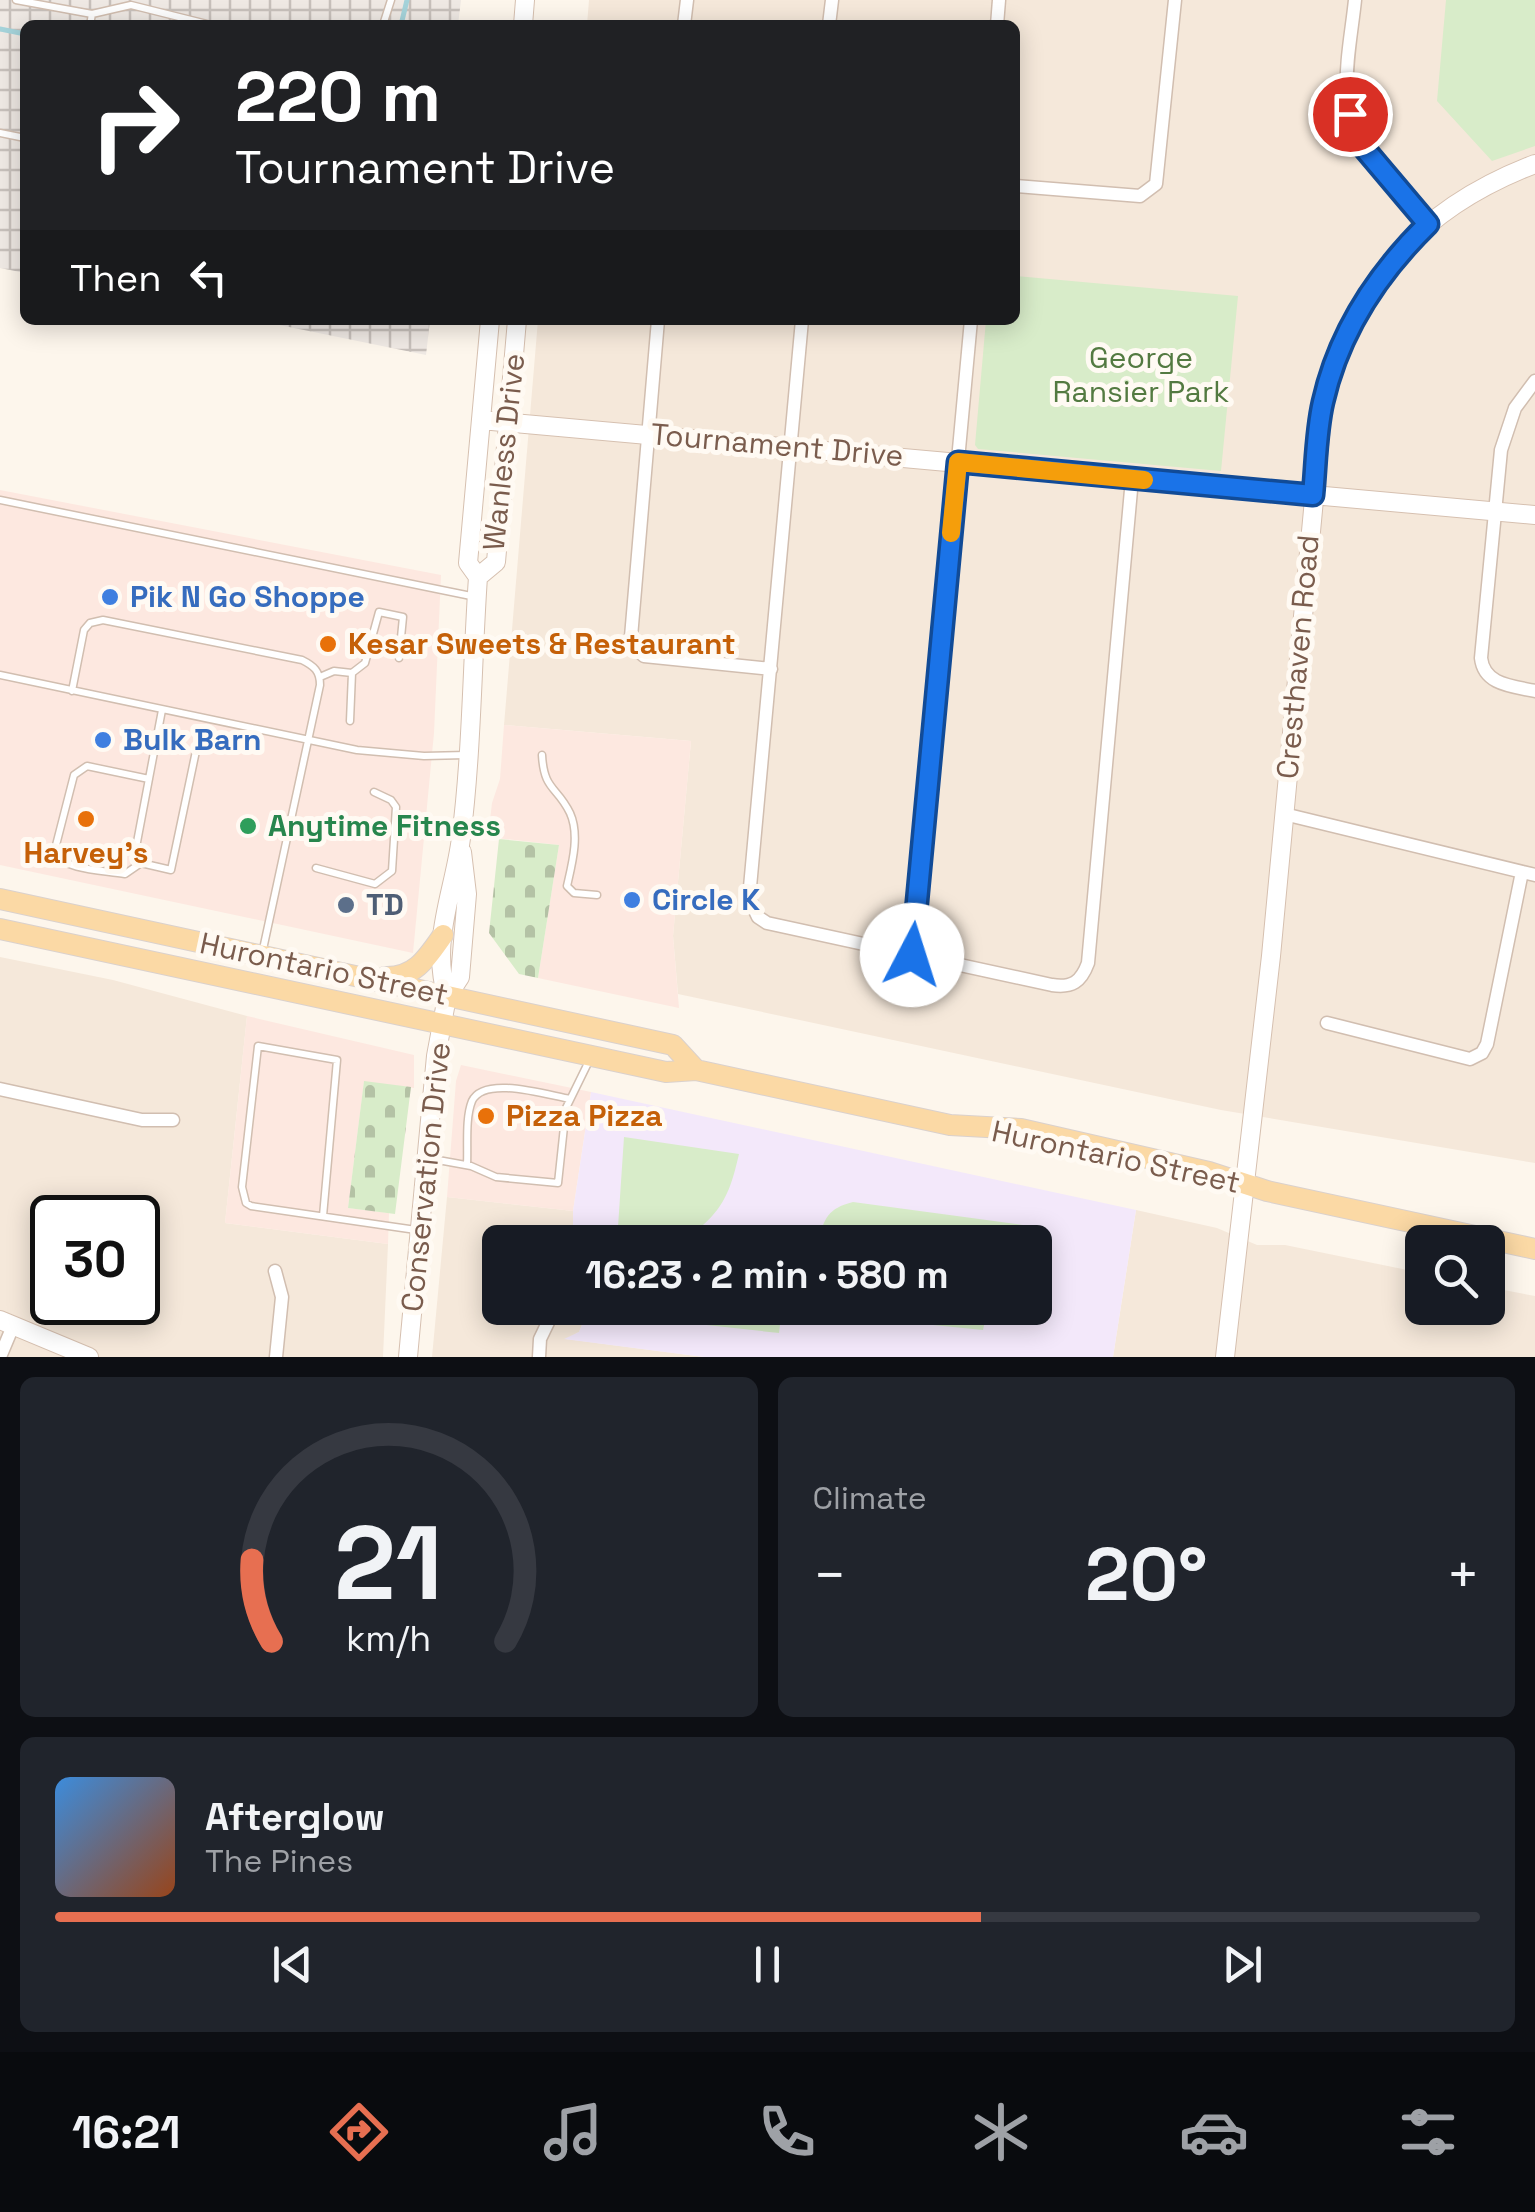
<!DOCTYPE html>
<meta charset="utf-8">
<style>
:root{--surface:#171b24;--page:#20242c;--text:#f1f3f6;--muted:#9ea1a6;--line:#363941;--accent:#e76f51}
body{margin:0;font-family:"Space Grotesk",sans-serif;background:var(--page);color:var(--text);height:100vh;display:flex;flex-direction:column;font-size:38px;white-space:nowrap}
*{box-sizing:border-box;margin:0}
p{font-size:32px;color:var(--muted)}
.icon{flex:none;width:55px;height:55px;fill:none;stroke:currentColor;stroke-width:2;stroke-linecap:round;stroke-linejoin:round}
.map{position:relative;height:1357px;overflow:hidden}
.details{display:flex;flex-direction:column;gap:20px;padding:20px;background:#0d0f14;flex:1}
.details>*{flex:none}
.guide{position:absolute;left:20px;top:20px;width:1000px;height:305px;border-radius:15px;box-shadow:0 5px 25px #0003;background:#202124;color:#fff;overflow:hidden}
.controls{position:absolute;left:1405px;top:1225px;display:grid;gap:20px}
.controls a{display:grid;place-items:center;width:100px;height:100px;border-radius:15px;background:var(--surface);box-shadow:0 5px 25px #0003;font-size:50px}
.speed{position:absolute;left:30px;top:1195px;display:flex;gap:20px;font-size:50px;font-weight:700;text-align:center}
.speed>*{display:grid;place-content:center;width:130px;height:130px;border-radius:50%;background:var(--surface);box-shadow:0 5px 25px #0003;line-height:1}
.speed .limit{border:5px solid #111;border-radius:15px;background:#fff;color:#111}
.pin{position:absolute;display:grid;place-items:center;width:85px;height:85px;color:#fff;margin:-42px;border:5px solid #fff;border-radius:50%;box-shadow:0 2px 10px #0007}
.me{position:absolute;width:110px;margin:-55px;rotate:5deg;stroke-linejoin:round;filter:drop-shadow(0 0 8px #0008)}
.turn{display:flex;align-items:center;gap:35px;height:210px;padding:0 50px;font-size:45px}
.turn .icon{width:130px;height:130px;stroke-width:2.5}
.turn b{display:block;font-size:70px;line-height:85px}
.then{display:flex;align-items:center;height:95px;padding:0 50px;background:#0003;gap:20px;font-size:38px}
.big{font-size:75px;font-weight:600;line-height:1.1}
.details .widget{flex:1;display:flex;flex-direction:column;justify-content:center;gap:15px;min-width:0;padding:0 35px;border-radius:15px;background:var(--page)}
.details .dial{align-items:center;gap:0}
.dial svg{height:260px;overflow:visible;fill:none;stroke:var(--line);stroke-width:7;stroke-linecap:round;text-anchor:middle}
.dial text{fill:var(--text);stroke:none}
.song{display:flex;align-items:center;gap:30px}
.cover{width:120px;height:120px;border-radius:15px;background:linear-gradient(135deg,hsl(210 70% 55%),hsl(20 70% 35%))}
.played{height:10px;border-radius:5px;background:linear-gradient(90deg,var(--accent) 65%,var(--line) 65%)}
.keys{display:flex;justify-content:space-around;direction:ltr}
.heat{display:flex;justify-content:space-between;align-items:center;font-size:55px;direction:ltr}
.details .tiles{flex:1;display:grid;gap:20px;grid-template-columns:1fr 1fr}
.widget:last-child{grid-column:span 2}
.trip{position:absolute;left:482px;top:1225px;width:570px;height:100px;border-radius:15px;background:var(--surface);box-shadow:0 5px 25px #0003;font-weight:600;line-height:100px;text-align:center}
.tabs{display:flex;height:160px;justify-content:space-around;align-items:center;background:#090b0e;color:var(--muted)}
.tabs .icon{width:70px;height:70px}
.tabs .current{color:var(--accent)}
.tabs b{font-size:45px;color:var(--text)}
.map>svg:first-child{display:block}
.residential{fill:#f5e8da;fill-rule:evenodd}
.commercial{fill:#fde8e0}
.industrial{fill:url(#industrial-grid)}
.education{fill:#f3e8fa}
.cemetery{fill:url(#cemetery-stones)}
.park{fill:#d8ecc9}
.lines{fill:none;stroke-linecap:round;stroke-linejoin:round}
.stream{stroke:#a5d3da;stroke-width:5}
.lane-casing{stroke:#d1beb0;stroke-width:9}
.street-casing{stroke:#d1beb0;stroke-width:15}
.secondary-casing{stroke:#d6c0b0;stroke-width:20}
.primary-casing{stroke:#dad1cd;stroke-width:22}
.lane{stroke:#fff;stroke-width:6}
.street{stroke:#fff;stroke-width:12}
.secondary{stroke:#fff;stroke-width:18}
.primary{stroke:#fbd9a5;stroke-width:20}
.route-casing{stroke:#114b97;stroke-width:25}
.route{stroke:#1a73e8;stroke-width:18}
.slow{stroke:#f59e0b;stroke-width:18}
.shop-dot{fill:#3f7fe0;stroke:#fffaf3;stroke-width:4}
.food-dot{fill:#e8710a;stroke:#fffaf3;stroke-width:4}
.leisure-dot{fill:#2e9e5b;stroke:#fffaf3;stroke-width:4}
.service-dot{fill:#5c6f8a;stroke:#fffaf3;stroke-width:4}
.labels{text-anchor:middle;stroke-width:10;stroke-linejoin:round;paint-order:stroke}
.park-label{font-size:30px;fill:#537a41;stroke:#fffaf3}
.street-label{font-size:30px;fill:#7a5c4d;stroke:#fffaf3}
.shop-label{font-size:30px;font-weight:bold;fill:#366cbe;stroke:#fffaf3;text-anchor:start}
.food-label{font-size:30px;font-weight:bold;fill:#c56008;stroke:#fffaf3;text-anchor:start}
.leisure-label{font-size:30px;font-weight:bold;fill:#27864d;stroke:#fffaf3;text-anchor:start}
.service-label{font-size:30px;font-weight:bold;fill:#4e5e75;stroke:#fffaf3;text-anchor:start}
</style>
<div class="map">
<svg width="1535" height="1357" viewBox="0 0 1535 1357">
<defs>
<pattern id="industrial-grid" width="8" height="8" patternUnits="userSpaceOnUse" patternTransform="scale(2.5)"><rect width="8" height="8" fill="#efe9e4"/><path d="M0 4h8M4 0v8" fill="none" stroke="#c7c0bb"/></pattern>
<pattern id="cemetery-stones" width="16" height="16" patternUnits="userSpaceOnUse" patternTransform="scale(2.5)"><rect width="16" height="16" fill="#d8ecc9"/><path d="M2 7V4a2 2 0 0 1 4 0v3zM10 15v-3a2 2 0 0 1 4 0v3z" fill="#b4c2a5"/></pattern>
</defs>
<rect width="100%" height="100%" fill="#fdf6ec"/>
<path class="residential" d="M589,0H1535V1163L1221,1110L678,994L673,936L691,741L504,725L538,320H1015V25H587Z
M0,957L113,980L247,1016L225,1223L388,1244L383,1357H0ZM52,1218H138V1302H52Z
M447,1197L573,1211V1242H500V1308H589L579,1332L566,1339L704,1357H432Z
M1136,1210L1217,1228L1257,1245H1285L1422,1273V1308H1488V1287L1535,1296V1357H1113Z"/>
<path class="commercial" d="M0,490L441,575L434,733L413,953L0,865Z
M504,725L691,741L673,936L679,1008L538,978L559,845L488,837L492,803L500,779Z
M247,1016L414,1055V1088L364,1082L348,1208L389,1213L388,1244L225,1223Z
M461,1065L591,1092L573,1211L447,1197L456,1081Z"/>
<path class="industrial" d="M0,0H461L458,25H25V273L0,268Z
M255,320H430L426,355Z"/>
<path class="education" d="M591,1092L1136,1210L1113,1357H704L564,1339L579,1332L589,1308H1035V1242H573V1211Z"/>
<path class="cemetery" d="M499,839L559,845L538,978L519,974L489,933Z
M364,1081L411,1087L395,1214L348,1208Z"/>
<path class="park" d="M1446,0H1535V146L1492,161L1437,101Z
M1015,276L1238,296L1221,471L978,449L975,445L986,320H1015Z
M624,1137L739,1154C732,1184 726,1205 703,1225L790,1235L789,1242H617Z
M853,1202L1023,1225L1021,1242H819C823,1218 829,1208 853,1202Z
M615,1308H782L779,1333L614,1315Z
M871,1308H988L983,1330L903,1322L902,1311Z"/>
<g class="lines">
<path class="stream" d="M401,25L407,0
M0,29L25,34"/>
<defs>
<path id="lane" d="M16,0L92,14L131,5L211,25
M90,25L92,14
M383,25L391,0
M0,133L25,138
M0,500L476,597
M0,675L357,750L424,756L466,755
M320,677L334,671L352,673L365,663L379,612L403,617L399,658
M72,691L84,630L90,623L103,620L302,660C314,666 320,671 320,685L262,954
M162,710L134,858L141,863L171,870L196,751
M350,721L352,673
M542,755C544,791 557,786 570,813C580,835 572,864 567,886L574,893L597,895
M141,863L125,874C103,870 67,871 54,853L74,775L87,766L149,779
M316,868L375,884L392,871L396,807L391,800L374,792
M427,1158L471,1166L496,1177L558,1183L566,1108L589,1061
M467,1165C468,1146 465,1118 472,1101C484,1075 547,1095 570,1099
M323,1216L337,1060L258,1046L242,1187L246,1203L251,1206L416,1230"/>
<path id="street" d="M1355,0C1352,30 1345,63 1347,94C1349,148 1395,185 1428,224
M684,25L687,0
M829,25L832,0
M997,25L999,0
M1015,186L1140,196L1156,184L1175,0
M658,320L631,637L635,648L644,656L771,669
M802,320L749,898L758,917L767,923L1052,985C1072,988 1081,982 1088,963L1132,479
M1535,381L1515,408L1501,450L1481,658C1484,685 1512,686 1535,691
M1284,814L1535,875
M912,955L971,320
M1327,1023L1470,1059L1482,1053L1487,1044L1522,872
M0,1089L142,1120H173
M275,1271L282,1297L276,1357
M0,1357L13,1326
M539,1357L540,1339L555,1308"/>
<path id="secondary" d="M523,25L525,0
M481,420L1535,515
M478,577L496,562L517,320
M447,997C430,940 454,893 461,838C472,752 472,664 478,577L468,563L490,320
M0,1320L89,1357
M408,1357L436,1056L447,997L460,977L467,894L462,852
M1225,1357L1271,956L1323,404C1358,282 1415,210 1535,164"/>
<path id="primary" d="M0,899L673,1045L696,1070
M0,929L666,1072L696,1070L950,1125L1021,1129L1209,1172L1267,1191L1535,1249
M385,977C415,978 427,958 443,935"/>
</defs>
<use href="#lane" class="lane-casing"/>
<use href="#street" class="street-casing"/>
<use href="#secondary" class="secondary-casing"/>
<use href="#primary" class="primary-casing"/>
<use href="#lane" class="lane"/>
<use href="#street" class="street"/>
<use href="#secondary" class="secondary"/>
<use href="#primary" class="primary"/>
</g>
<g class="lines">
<defs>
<path id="route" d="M912,955L958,462L1313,495C1316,465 1316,432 1323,402C1339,331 1377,274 1428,224L1363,147L1350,114"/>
</defs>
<use href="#route" class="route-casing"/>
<use href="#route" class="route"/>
<path class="slow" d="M951,533L958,462L1144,480"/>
</g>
<g class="shop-dot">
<circle cx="110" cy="597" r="10"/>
<circle cx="103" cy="740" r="10"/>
<circle cx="632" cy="900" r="10"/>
</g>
<g class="food-dot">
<circle cx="328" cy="644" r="10"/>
<circle cx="86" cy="819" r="10"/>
<circle cx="486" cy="1116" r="10"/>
</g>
<circle class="leisure-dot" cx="248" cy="826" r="10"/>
<circle class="service-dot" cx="346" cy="905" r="10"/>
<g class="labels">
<g class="park-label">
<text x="1141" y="368">George<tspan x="1141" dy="34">Ransier Park</tspan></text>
</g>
<g class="street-label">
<text transform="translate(777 445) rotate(5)" y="10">Tournament Drive</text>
<text transform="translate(504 452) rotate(-84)" y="10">Wanless Drive</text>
<text transform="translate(1298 657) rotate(-85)" y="10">Cresthaven Road</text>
<text transform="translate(324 969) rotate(12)" y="10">Hurontario Street</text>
<text transform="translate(1116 1157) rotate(12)" y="10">Hurontario Street</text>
<text transform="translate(426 1177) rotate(-84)" y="10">Conservation Drive</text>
</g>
<g class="shop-label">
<text x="130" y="607">Pik N Go Shoppe</text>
<text x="123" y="750">Bulk Barn</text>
<text x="652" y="910">Circle K</text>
</g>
<g class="food-label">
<text x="348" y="654">Kesar Sweets &amp; Restaurant</text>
<text x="86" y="863" text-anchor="middle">Harvey's</text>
<text x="506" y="1126">Pizza Pizza</text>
</g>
<g class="leisure-label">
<text x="268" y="836">Anytime Fitness</text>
</g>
<g class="service-label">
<text x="366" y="915">TD</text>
</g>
</g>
</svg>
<div class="controls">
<a><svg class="icon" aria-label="search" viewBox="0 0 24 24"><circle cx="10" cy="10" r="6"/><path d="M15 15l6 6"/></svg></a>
</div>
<div class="speed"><div class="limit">30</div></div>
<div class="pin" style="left:1350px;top:114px;background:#d93025"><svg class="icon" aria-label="arrive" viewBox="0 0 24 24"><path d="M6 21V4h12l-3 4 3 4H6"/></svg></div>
<svg class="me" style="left:912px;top:955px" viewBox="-20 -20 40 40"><circle r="19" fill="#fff"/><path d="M0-13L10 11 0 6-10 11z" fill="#1a73e8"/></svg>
<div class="trip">16:23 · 2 min · 580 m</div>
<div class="guide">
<div class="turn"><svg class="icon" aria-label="right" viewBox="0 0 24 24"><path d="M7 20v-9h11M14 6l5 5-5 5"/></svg><div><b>220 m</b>Tournament Drive</div></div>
<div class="then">Then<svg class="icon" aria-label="left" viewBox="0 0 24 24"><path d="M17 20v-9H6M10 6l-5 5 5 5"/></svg></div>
</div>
</div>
<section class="details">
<div class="tiles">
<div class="widget dial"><svg viewBox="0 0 100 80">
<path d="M14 69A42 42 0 1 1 86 69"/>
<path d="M14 69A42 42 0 0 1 8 44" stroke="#e76f51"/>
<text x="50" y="56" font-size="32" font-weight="700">21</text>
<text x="50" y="72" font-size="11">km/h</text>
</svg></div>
<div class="widget"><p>Climate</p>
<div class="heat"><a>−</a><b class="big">20°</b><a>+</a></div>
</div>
<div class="widget">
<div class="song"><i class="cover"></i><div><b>Afterglow</b><p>The Pines</p></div></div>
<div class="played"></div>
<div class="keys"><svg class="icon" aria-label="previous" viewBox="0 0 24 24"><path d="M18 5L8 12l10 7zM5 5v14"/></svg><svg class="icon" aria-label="pause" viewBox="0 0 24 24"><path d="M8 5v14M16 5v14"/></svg><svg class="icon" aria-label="next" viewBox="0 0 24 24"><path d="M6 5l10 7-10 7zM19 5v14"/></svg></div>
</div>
</div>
</section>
<nav class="tabs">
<b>16:21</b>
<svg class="icon current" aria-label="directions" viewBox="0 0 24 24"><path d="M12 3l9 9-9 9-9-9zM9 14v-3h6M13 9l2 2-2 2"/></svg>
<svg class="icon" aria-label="music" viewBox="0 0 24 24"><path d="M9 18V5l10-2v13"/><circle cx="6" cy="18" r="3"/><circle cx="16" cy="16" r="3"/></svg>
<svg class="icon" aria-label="phone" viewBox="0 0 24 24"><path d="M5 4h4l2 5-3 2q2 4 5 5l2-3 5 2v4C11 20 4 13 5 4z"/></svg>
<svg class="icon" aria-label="climate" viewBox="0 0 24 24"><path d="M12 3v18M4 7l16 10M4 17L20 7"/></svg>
<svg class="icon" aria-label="car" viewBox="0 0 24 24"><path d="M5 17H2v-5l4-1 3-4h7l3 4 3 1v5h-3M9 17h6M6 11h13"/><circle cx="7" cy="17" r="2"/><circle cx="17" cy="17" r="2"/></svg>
<svg class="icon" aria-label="filters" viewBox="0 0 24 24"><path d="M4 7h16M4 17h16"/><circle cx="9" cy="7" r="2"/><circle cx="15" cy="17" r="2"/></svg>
</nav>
